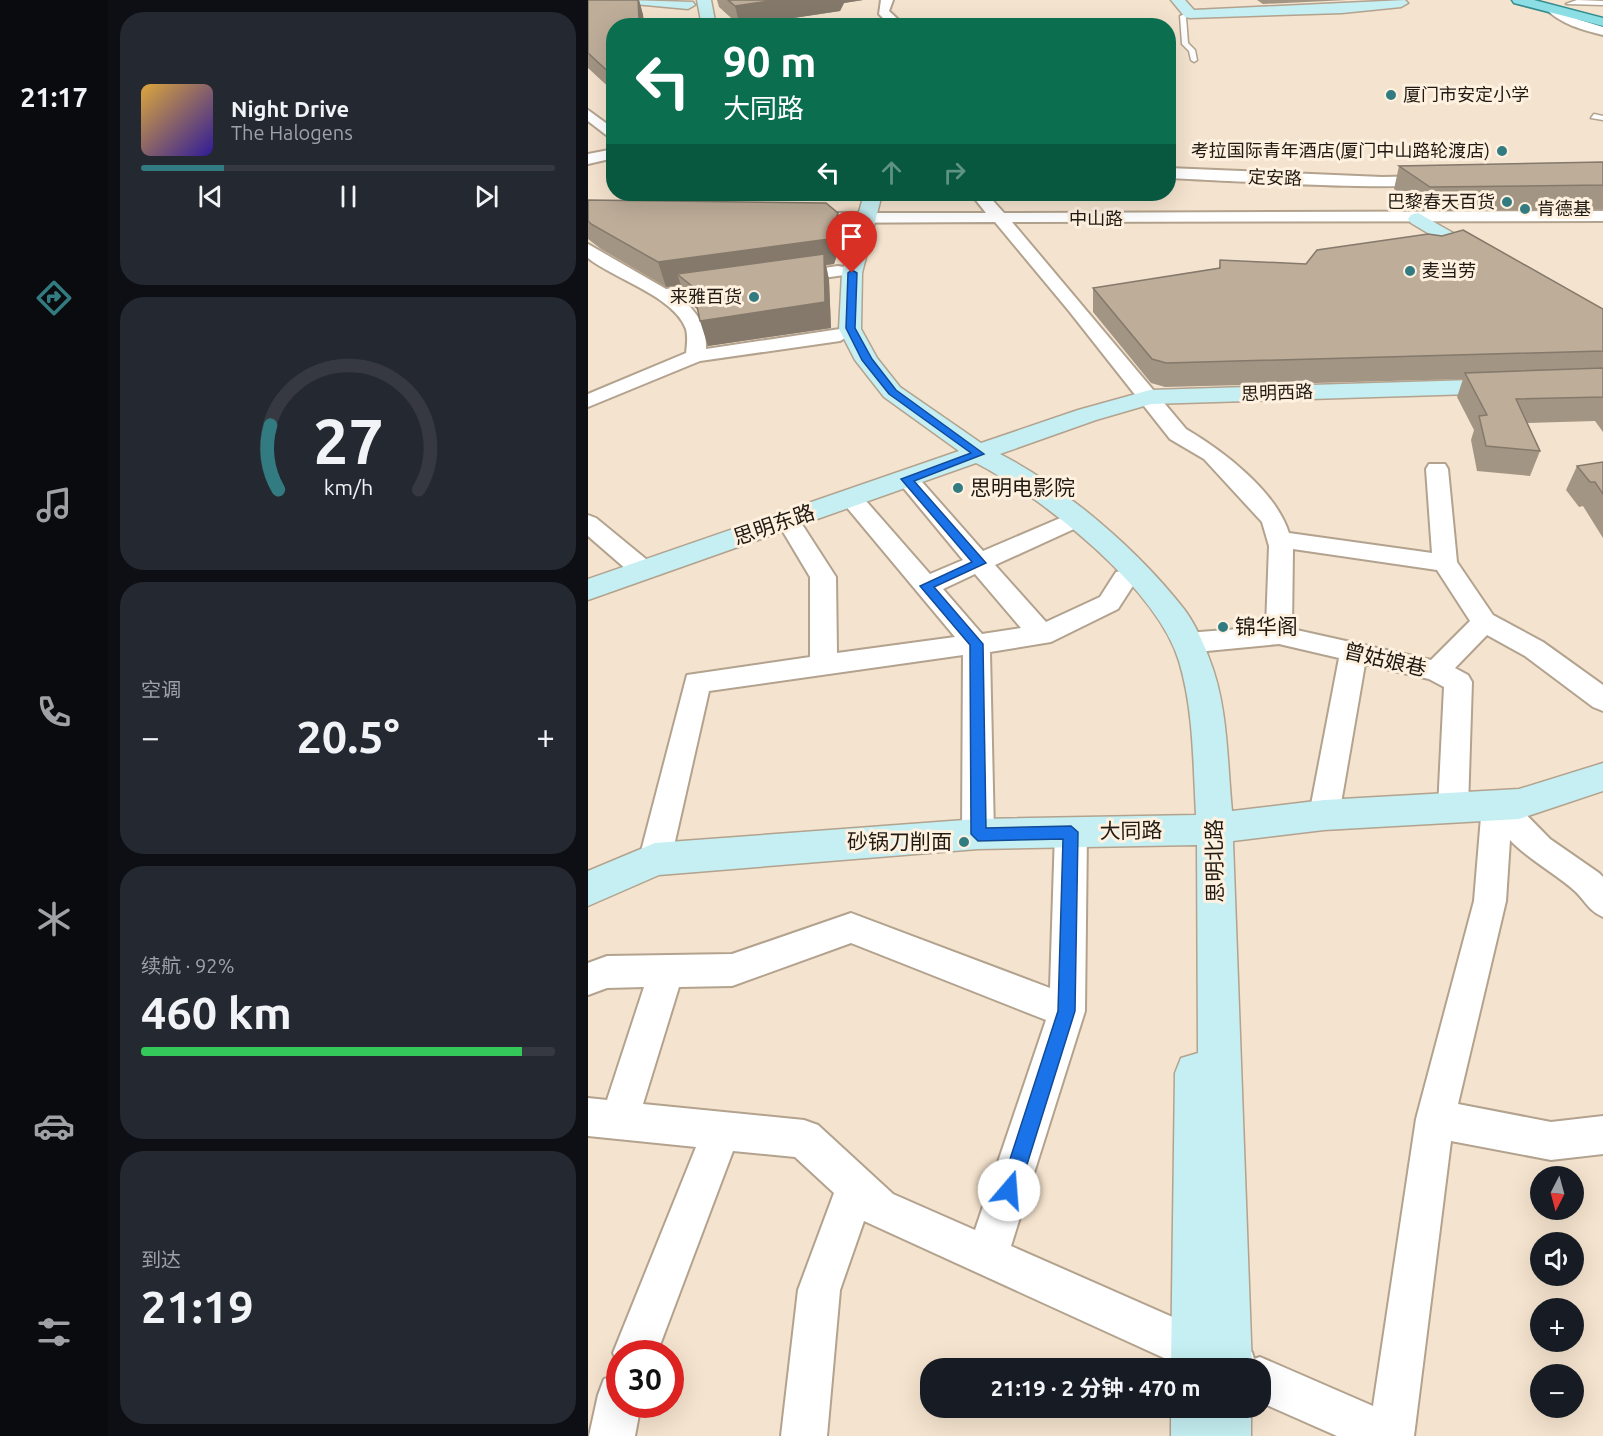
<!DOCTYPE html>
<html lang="zh">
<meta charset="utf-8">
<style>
:root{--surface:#171b24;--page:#242831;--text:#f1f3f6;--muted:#9ea1a6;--line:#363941;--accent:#327b80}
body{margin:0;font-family:Ubuntu,"Noto Sans SC",sans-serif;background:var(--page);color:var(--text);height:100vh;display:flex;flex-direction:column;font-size:22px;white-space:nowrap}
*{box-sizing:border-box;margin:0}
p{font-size:20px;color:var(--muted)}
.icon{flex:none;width:33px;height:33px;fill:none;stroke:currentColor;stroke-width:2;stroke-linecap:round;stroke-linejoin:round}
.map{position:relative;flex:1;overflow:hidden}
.drawer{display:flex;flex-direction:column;gap:12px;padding:12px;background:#0d0f14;width:480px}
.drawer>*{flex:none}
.hud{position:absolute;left:18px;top:18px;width:570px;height:183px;border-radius:24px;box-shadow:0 6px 24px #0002;background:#0b6e4f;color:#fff;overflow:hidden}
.needle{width:39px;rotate:186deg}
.buttons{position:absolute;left:942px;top:1166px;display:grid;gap:12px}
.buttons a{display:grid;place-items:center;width:54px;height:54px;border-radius:50%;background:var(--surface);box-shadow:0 6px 24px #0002;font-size:30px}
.speed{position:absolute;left:18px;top:1340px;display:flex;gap:12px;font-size:30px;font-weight:700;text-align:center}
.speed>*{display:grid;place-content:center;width:78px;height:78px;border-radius:50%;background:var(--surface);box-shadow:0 6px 24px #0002;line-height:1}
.speed .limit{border:9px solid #d22;background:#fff;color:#111}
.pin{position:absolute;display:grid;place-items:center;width:51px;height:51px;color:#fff;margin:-62px -26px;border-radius:50% 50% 50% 0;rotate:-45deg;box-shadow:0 0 6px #0007}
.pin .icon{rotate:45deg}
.me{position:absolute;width:66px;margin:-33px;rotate:18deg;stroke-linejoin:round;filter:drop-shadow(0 0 4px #0008)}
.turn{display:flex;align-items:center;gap:21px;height:126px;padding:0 18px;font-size:27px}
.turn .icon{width:78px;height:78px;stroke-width:2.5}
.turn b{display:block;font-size:42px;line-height:51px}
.lanes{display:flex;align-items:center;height:57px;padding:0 18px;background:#0003;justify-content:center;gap:30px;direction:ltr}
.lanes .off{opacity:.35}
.big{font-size:45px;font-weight:700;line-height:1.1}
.drawer .widget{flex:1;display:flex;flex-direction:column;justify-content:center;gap:9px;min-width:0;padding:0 21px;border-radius:24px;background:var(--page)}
.drawer .dial{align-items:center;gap:0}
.dial svg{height:156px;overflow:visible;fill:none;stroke:var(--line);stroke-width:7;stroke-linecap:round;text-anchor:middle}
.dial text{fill:var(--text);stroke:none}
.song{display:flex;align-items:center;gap:18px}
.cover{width:72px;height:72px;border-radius:9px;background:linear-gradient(135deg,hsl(40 70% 55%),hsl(250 70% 35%))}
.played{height:6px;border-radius:3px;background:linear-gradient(90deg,var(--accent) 20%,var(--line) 20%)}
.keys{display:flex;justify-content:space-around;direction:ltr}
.heat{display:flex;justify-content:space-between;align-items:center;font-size:33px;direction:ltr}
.charge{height:9px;border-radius:4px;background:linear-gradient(90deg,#34c759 92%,var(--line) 0)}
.trip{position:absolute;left:332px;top:1358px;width:351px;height:60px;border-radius:24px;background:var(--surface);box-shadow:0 6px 24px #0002;font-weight:700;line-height:60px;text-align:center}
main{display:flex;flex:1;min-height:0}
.tab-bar{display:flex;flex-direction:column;width:108px;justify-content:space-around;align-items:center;background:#090b0e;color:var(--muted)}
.tab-bar .icon{width:42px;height:42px}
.tab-bar .active{color:var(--accent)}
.tab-bar b{font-size:27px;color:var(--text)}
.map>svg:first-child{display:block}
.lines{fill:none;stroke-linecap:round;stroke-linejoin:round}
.lane-casing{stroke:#b2a28e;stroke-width:3}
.street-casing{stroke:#b2a28e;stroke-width:4}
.secondary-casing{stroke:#b2a28e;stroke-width:3}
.primary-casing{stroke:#348c8f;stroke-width:3}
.lane{fill:#fff;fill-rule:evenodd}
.street{fill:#fff;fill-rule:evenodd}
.secondary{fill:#c5eff2;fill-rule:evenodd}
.primary{fill:#8bdfe4;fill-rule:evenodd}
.wall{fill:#a39584}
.shaded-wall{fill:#84796b}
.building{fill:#bdad99;stroke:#84796b;stroke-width:1.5}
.route{fill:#1a73e8;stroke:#114b97;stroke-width:1.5}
.poi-dot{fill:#327b80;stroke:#fef1e0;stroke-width:2}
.labels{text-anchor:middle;stroke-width:6;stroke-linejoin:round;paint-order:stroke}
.far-poi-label{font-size:18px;fill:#201a12;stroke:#fef1e0;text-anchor:start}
.far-street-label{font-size:18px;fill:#201a12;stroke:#fef1e0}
.poi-label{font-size:21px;fill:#201a12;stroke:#fef1e0;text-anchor:start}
.street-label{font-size:21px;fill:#201a12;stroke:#fef1e0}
</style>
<main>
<nav class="tab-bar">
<b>21:17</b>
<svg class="icon active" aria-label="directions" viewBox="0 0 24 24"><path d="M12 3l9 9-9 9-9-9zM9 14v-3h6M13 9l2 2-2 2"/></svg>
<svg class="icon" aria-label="music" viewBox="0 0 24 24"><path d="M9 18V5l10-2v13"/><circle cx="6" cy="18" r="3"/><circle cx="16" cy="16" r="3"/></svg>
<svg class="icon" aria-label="phone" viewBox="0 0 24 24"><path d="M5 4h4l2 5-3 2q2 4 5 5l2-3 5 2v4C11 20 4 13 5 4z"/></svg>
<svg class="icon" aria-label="climate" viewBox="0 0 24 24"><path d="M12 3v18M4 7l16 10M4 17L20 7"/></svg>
<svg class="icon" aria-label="car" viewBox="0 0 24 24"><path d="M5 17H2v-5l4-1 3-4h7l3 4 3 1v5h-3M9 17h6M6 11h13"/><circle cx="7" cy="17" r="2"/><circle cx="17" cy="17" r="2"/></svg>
<svg class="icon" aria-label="filters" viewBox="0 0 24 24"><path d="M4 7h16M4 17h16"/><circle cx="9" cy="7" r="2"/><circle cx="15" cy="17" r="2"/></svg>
</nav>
<section class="drawer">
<div class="widget">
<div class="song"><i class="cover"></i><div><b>Night Drive</b><p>The Halogens</p></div></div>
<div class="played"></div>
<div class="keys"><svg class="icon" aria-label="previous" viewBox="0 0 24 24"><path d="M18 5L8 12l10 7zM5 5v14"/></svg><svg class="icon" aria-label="pause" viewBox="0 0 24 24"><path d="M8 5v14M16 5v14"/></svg><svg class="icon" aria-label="next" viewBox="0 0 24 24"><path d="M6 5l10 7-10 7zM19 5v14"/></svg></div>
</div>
<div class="widget dial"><svg viewBox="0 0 100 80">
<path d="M14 69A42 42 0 1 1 86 69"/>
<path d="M14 69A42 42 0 0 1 10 36" stroke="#327b80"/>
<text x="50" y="56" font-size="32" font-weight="700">27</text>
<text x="50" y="72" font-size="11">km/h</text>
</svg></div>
<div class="widget"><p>空调</p>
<div class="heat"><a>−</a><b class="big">20.5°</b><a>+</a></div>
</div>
<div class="widget"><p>续航 · 92%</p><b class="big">460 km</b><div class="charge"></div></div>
<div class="widget"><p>到达</p><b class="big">21:19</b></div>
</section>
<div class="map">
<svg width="1015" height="1436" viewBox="0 0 1015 1436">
<rect width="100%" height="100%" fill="#f4e3ce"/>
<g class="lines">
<defs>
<path id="lane" d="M989,0L1015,1V5L978,4Z
M600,13L605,14L598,17L600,43L607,50L609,60L606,62L603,60L601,51L594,44L592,16Z
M1006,114L1015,116V120L1003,118Z"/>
<path id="street" d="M293,0H305L301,11L317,26H303L291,14Z
M963,5L992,20L1015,27V35C995,30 972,24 957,8Z
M0,110L26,129V141L0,121Z
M26,149V158L0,164V154Z
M580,168L794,177L845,176L853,181C842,194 613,179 580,178Z
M383,194H399L416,213L1015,211V221L424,222L598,429C635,451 687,490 701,533L844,553L838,469L841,464H857L860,469L869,562L905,615L955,642L1015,685V711L1005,707L937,656L899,635L867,668L880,675L884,682L880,808L876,817L865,821L854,817L850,808L856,687L841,679L777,664L751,815L747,824L736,828L725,824L721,815L751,658L691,644L598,653L589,650L585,643L589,636L598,633L678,627L681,546L674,522L616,459L582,439L481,311L407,222L213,223L205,218L213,213H398ZM705,549L849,570L882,621L843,660L704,629Z
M0,244L78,289L132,282L138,283L141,287L138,291L92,298C109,311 119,327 118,349L252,329L262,335L252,341L112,361L0,407V394L98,353C99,345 100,337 98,329C86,296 26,279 0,258Z
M250,266L256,267L259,271L256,275L201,283L192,278L201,273Z
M319,472L327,474L395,551L470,519L478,516L486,519L490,524L486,529L407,565L458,622L512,597L528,572L537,570L546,572L550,578L530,609L463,642L402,652L406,834L401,843L390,847L379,843L374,834L375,655L121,691L83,859L78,869L67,873L56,869L51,859L99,675L222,657V577L188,520L192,515L200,512L208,515L248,577L249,653L367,637L251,498L255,493L263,491L271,493L342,574L375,560L308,479L311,474ZM387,574L433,628L394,634L355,589Z
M0,515L8,518L64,564L67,570L64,576L55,578L46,576L0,536Z
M909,792L920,796L962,839L1011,873L1015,877V917C1001,911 998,902 988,892C967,873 942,861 922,840L918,901L870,1104L963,1122L1015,1116V1154L963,1160L863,1141L826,1436H749L672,1402V1368H598L276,1221L252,1290L239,1436H193L210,1290L246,1193L207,1157L145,1151L69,1353H32V1368L25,1353L108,1147L0,1136V1098L19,1100L56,987L19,988L0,995V963L19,956L144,954L263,913L462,988L467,832L472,823L483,819L494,823L499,832L497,1011L423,1246L664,1352L666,1359L672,1357L785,1406L828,1119L886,901L894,805L898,796ZM263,943L458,1020L387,1230L305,1194L230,1125L216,1120L55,1104L91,987L144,986Z
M32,1373V1404H53L47,1436H1L10,1395L16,1379Z"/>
<path id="secondary" d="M39,0L105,2L107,5L100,9L46,4Z
M109,0H123L128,26H114Z
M583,0H597L606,10L817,0L820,3L813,7L754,13L602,18L597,17Z
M276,194H294L274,273L273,329L289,358L312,387L393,443L490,410L562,390L917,379L925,381L929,386L925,391L917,393L563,404L508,420L412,454C477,487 551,551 596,609C606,622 615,642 621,658C640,705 639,760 644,811L736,800L931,789L1015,763V791L931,819L736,830L645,841L664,1368H583L587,1073L593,1058L610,1053L609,845L390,849L71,875L0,906V871L67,843L390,819L608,815C605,763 606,711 591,661C569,588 454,497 388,463L0,600V579L371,451L296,397L267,360L251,329L254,273Z
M830,213L904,255L907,259L904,263H890L823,223L820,219L823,215Z
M583,1407H663V1436H583Z"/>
<path id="primary" d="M924,0H946L1015,18V26L926,3Z"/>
</defs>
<use href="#lane" class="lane-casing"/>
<use href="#street" class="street-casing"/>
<use href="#secondary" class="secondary-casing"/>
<use href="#primary" class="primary-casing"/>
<use href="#lane" class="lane"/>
<use href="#street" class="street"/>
<use href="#secondary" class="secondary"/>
<use href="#primary" class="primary"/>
</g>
<path class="wall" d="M0,0H51L55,15L56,22L26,26V92L0,68Z
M129,0H275L256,3L252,11L152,26L131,7Z
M669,0H759L675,4Z
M1015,162V209L836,211L806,189L811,166Z
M0,200L255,237L246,264L238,265L241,280L243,328L120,346L110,310L97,300L93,285L78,287L13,249L0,239Z
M632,260L1015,309V432L1007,421L939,423L952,451L942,476L889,471L883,440L886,430L869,397L875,379L577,387L563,383L505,312V288L631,268Z
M1015,462V538L995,506L991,507L978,490L989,466Z"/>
<path class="shaded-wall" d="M50,0H51L55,15L56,26L51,19Z
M188,0H275L256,3L252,11L152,26L147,6Z
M250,213L255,237L246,264L238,265L241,280L243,328L120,346L112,321L237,302L89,274L93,285L78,287L70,262Z"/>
<path class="building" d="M0,0H50L51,19L63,26H26V77L0,53Z
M140,0H188L147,6Z
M1015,162V185L842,187L811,166Z
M0,200L238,203L250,213L241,239L70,262L3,224L0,221Z
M875,230L1015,309V351L578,363L564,359L505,288L632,268V260L718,264L729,250L840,234L854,236Z
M236,254L237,302L112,321L105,287L89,274Z
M1015,368V397L928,399L952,451L898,446L891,416L899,415L877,373Z
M1015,462V494L1007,482H1002L989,466Z"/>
<path class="route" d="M264,270L269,273L267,328L284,359L308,390L396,454L326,481L398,563L346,587L395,644L398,828L483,826L490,832L487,1011L431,1190L428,1197L421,1199L414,1197L412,1190L470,1011L475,839L390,841L383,834L382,645L332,586L384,562L313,479L383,453L301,394L274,360L258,328L260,273Z"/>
<g class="poi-dot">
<circle cx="803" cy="95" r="6"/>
<circle cx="914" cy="151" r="6"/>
<circle cx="919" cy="202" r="6"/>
<circle cx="937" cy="209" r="6"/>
<circle cx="822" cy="271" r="6"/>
<circle cx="166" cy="297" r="6"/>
<circle cx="370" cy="488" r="6"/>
<circle cx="635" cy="627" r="6"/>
<circle cx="376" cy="842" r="6"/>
</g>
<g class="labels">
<g class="far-poi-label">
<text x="815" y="101">厦门市安定小学</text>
<text x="902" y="157" text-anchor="end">考拉国际青年酒店(厦门中山路轮渡店)</text>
<text x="907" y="208" text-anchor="end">巴黎春天百货</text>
<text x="949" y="215">肯德基</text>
<text x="834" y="277">麦当劳</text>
<text x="154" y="303" text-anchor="end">来雅百货</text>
</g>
<g class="far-street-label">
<text transform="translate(687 178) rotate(2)" y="6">定安路</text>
<text x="508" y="225">中山路</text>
<text transform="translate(689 393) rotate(-2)" y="6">思明西路</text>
</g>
<g class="poi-label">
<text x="382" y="495">思明电影院</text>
<text x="647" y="634">锦华阁</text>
<text x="364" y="849" text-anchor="end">砂锅刀削面</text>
</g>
<g class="street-label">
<text transform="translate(186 525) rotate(-19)" y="7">思明东路</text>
<text transform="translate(797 660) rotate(13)" y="7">曾姑娘巷</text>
<text transform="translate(543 831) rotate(-1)" y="7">大同路</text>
<text transform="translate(627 861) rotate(-91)" y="7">思明北路</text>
</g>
</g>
</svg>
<div class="buttons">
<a><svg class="needle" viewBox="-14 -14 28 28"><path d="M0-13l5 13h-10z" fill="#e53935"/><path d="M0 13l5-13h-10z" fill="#9ea1a6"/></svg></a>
<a><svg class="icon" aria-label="sound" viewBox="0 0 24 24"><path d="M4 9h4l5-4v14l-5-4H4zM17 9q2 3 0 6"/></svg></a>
<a>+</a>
<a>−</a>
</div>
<div class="speed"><div class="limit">30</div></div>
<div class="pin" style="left:264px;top:273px;background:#d93025"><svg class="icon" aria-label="arrive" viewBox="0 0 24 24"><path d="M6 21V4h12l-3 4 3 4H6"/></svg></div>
<svg class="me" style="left:421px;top:1190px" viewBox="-20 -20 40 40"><circle r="19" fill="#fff"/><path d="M0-13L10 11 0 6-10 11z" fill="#1a73e8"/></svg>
<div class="trip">21:19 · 2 分钟 · 470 m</div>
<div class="hud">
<div class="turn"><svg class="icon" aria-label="left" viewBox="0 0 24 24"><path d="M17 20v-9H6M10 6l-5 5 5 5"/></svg><div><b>90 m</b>大同路</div></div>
<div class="lanes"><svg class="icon" aria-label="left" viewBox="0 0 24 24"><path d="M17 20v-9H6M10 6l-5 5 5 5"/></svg><svg class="icon off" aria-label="ahead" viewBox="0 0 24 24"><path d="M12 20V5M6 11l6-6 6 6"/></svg><svg class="icon off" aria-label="right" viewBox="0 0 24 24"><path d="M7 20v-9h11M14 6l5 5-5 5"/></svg></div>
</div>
</div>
</main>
